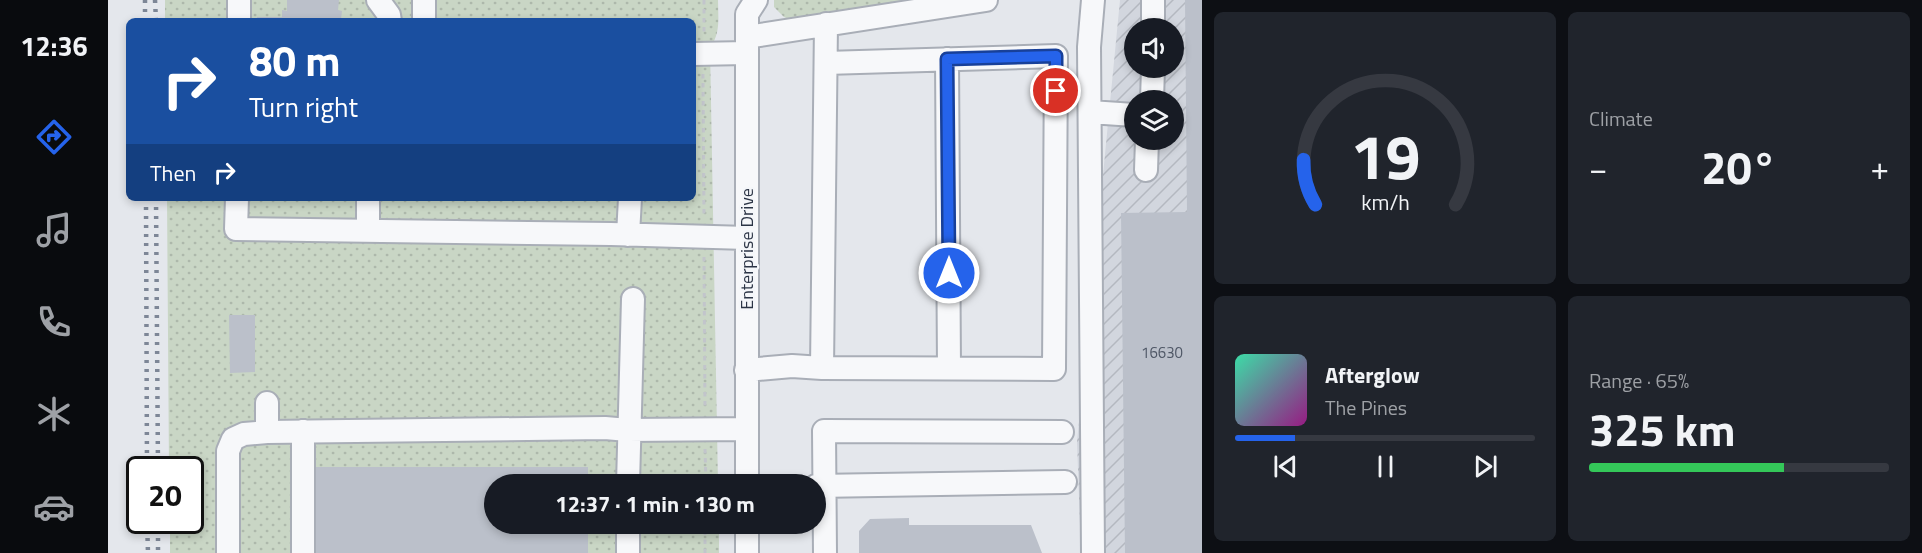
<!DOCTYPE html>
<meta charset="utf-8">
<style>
:root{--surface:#171b24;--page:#20242c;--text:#f1f3f6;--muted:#9ea1a6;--line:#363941;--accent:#2563eb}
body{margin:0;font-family:"Titillium Web",sans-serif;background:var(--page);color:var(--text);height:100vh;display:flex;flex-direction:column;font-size:22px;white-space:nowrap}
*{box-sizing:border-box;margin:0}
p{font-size:20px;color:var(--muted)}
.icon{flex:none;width:33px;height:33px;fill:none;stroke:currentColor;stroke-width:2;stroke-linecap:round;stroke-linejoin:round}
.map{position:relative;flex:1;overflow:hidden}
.drawer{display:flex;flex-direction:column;gap:12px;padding:12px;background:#0d0f14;width:720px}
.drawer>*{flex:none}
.hud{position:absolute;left:18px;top:18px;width:570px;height:183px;border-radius:9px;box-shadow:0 3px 9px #0003;background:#1a4fa0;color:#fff;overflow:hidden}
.buttons{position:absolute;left:1016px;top:18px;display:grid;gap:12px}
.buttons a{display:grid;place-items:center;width:60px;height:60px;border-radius:50%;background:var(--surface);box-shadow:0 3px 9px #0003;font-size:30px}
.speed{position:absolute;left:18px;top:456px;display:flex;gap:12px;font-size:30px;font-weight:700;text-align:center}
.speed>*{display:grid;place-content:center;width:78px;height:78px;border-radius:50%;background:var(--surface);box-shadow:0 3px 9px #0003;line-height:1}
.speed .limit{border:3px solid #111;border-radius:9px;background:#fff;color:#111}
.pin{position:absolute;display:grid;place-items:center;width:51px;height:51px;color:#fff;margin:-26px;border:3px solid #fff;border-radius:50%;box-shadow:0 2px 6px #0007}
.me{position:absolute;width:66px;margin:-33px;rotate:0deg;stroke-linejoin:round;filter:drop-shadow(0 0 4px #0008)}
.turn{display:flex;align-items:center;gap:21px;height:126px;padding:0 24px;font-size:27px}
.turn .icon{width:78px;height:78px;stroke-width:2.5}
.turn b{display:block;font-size:42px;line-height:51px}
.then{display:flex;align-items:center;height:57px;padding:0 24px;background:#0003;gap:12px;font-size:22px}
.big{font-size:45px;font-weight:700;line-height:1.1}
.drawer .card{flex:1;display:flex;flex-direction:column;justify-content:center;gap:9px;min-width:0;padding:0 21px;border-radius:9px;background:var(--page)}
.drawer .dial{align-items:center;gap:0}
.dial svg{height:156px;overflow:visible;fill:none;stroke:var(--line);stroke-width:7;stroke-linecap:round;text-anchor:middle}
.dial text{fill:var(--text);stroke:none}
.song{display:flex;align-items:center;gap:18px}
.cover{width:72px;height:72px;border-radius:9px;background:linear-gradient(135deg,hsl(160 70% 55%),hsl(310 70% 35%))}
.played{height:6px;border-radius:3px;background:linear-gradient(90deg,var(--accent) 20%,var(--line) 20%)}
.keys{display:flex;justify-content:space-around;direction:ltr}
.heat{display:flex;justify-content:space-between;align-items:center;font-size:33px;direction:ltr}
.charge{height:9px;border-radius:4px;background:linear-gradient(90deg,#34c759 65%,var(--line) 0)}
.drawer .tiles{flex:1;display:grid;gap:12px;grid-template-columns:repeat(2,1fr)}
.trip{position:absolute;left:376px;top:474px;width:342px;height:60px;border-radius:30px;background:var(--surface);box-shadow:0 3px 9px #0003;font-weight:700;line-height:60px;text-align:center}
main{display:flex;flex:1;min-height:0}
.dock{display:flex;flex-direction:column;width:108px;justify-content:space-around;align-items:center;background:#090b0e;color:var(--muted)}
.dock .icon{width:42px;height:42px}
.dock .current{color:var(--accent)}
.dock b{font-size:27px;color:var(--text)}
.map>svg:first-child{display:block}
.industrial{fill:url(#industrial-furrows);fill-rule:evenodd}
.grass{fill:url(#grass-dots)}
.building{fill:#bbc0ca}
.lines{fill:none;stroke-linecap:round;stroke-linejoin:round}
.minor-casing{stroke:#a9aeb7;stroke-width:26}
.path{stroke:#c2c5cb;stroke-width:3;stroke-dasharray:4.5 4.5;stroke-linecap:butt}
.minor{stroke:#f7f8fa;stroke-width:22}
.rail{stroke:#7d8696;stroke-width:4.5;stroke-dasharray:3 6;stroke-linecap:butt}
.route-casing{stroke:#184099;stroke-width:15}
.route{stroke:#2563eb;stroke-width:10}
.labels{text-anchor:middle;stroke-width:4.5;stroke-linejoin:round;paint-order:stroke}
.number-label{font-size:15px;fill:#4f5766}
.street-label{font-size:18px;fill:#2b3445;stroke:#f4f6f9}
</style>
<main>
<nav class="dock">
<b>12:36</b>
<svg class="icon current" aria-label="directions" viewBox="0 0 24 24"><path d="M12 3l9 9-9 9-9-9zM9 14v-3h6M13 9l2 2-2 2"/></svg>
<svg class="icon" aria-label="music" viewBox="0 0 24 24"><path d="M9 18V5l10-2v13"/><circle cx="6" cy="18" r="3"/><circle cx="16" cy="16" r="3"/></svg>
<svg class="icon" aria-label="phone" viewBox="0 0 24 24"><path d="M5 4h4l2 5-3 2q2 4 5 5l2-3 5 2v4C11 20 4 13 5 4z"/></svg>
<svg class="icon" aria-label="climate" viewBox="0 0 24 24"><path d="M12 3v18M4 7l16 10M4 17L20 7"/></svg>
<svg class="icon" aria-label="car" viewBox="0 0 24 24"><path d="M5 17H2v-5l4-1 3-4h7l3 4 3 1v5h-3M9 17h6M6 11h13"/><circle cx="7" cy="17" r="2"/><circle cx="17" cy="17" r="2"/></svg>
</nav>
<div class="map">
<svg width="1094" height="553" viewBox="0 0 1094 553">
<defs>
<pattern id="industrial-furrows" width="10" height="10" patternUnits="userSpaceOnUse" patternTransform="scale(1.5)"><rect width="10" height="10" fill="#d2d6de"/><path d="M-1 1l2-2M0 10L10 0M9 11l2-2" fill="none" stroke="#b4b8c0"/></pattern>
<pattern id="grass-dots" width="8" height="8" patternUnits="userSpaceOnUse" patternTransform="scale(1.5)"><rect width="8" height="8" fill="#c9d6c5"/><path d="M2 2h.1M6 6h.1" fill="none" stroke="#adb8ab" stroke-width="1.8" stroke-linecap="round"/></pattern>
</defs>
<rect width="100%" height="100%" fill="#e4e7ec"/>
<path class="industrial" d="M1012,0H1094V553H973L969,442ZM1026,28H1065V68H1026ZM1026,100H1065V140H1026Z"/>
<path class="grass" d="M57,0H610C610,16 613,34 602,47L610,484H387V524H611V553H62V521L82,520V470L61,469L59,198H585V21H57Z
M666,0H813L687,22L676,17L666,7Z"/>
<path class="building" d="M179,0H231L230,10L234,11L233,19H248V21H149V17H174V10L179,11Z
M1077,0H1094V553H1017L1013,213L1079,212Z
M121,315H147V372L122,373Z
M201,467H480V484H387V524H480V553H200Z
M801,518V525H923L934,553H751V531L762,519Z"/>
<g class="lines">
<defs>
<path id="minor" d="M270,0L281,15L282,21
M316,0V21
M131,21V0
M1045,28V0
M639,37L878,0
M585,54L639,53
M839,59L841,368
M718,63L948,56L946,369L714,368L718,24
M1044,100L1045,68
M982,112L1026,115
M1038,170L1039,140
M129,198L128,229L503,234L639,238
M260,198V231
M520,235L522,198
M638,370L684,366L714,368
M195,431V553
M159,432V403
M520,484L525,299
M639,484V14L648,0
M708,486L957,482
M639,524V553
M120,553V451L125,439L136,434L159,432L497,428L520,430L638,429
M520,553V524
M717,553L716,431L954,432
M985,553L981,47L985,0"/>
</defs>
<use href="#minor" class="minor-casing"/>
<path class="path" d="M596,0V34
M595,74L596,217
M596,257L597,409
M597,449L598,484
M597,553V524"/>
<use href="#minor" class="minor"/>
<path class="rail" d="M37,0V21
M47,0L48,21
M38,198L39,470
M48,198L50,470
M39,520L40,553
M50,520V553"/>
</g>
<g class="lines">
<defs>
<path id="route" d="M841,273L839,59L948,56V91"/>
</defs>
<use href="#route" class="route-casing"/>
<use href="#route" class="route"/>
</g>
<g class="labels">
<g class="number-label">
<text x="1054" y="358">16630</text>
</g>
<g class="street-label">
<text transform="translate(639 249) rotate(-90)" y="6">Enterprise Drive</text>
</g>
</g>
</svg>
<div class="buttons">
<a><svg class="icon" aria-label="sound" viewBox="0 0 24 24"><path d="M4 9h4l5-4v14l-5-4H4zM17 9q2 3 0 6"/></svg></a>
<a><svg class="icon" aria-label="layers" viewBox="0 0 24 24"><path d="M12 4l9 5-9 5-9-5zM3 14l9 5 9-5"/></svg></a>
</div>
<div class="speed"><div class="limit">20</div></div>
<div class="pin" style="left:948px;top:91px;background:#d93025"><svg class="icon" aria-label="arrive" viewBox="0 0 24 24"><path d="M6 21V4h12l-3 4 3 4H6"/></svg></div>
<svg class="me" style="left:841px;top:273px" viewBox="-20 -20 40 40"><circle r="17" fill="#2563eb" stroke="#fff" stroke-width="3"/><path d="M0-11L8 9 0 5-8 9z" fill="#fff"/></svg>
<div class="trip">12:37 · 1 min · 130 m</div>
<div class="hud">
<div class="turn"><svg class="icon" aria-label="right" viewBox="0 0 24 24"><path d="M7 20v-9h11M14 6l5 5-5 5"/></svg><div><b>80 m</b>Turn right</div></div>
<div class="then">Then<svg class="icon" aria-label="right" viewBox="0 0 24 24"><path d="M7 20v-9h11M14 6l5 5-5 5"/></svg></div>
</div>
</div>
<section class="drawer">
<div class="tiles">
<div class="card dial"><svg viewBox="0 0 100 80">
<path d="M14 69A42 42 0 1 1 86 69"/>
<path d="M14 69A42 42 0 0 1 8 46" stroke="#2563eb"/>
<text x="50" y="56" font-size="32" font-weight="700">19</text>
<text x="50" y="72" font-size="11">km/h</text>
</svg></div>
<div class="card"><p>Climate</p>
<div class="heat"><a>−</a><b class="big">20°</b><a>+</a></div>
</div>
<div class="card">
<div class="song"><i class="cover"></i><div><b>Afterglow</b><p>The Pines</p></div></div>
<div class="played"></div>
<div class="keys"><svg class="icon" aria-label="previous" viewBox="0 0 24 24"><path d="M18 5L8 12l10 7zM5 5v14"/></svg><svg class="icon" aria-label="pause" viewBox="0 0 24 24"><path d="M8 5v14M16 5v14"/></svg><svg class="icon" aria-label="next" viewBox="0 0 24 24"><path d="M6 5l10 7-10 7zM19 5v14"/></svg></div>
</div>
<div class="card"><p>Range · 65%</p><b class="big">325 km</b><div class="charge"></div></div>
</div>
</section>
</main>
